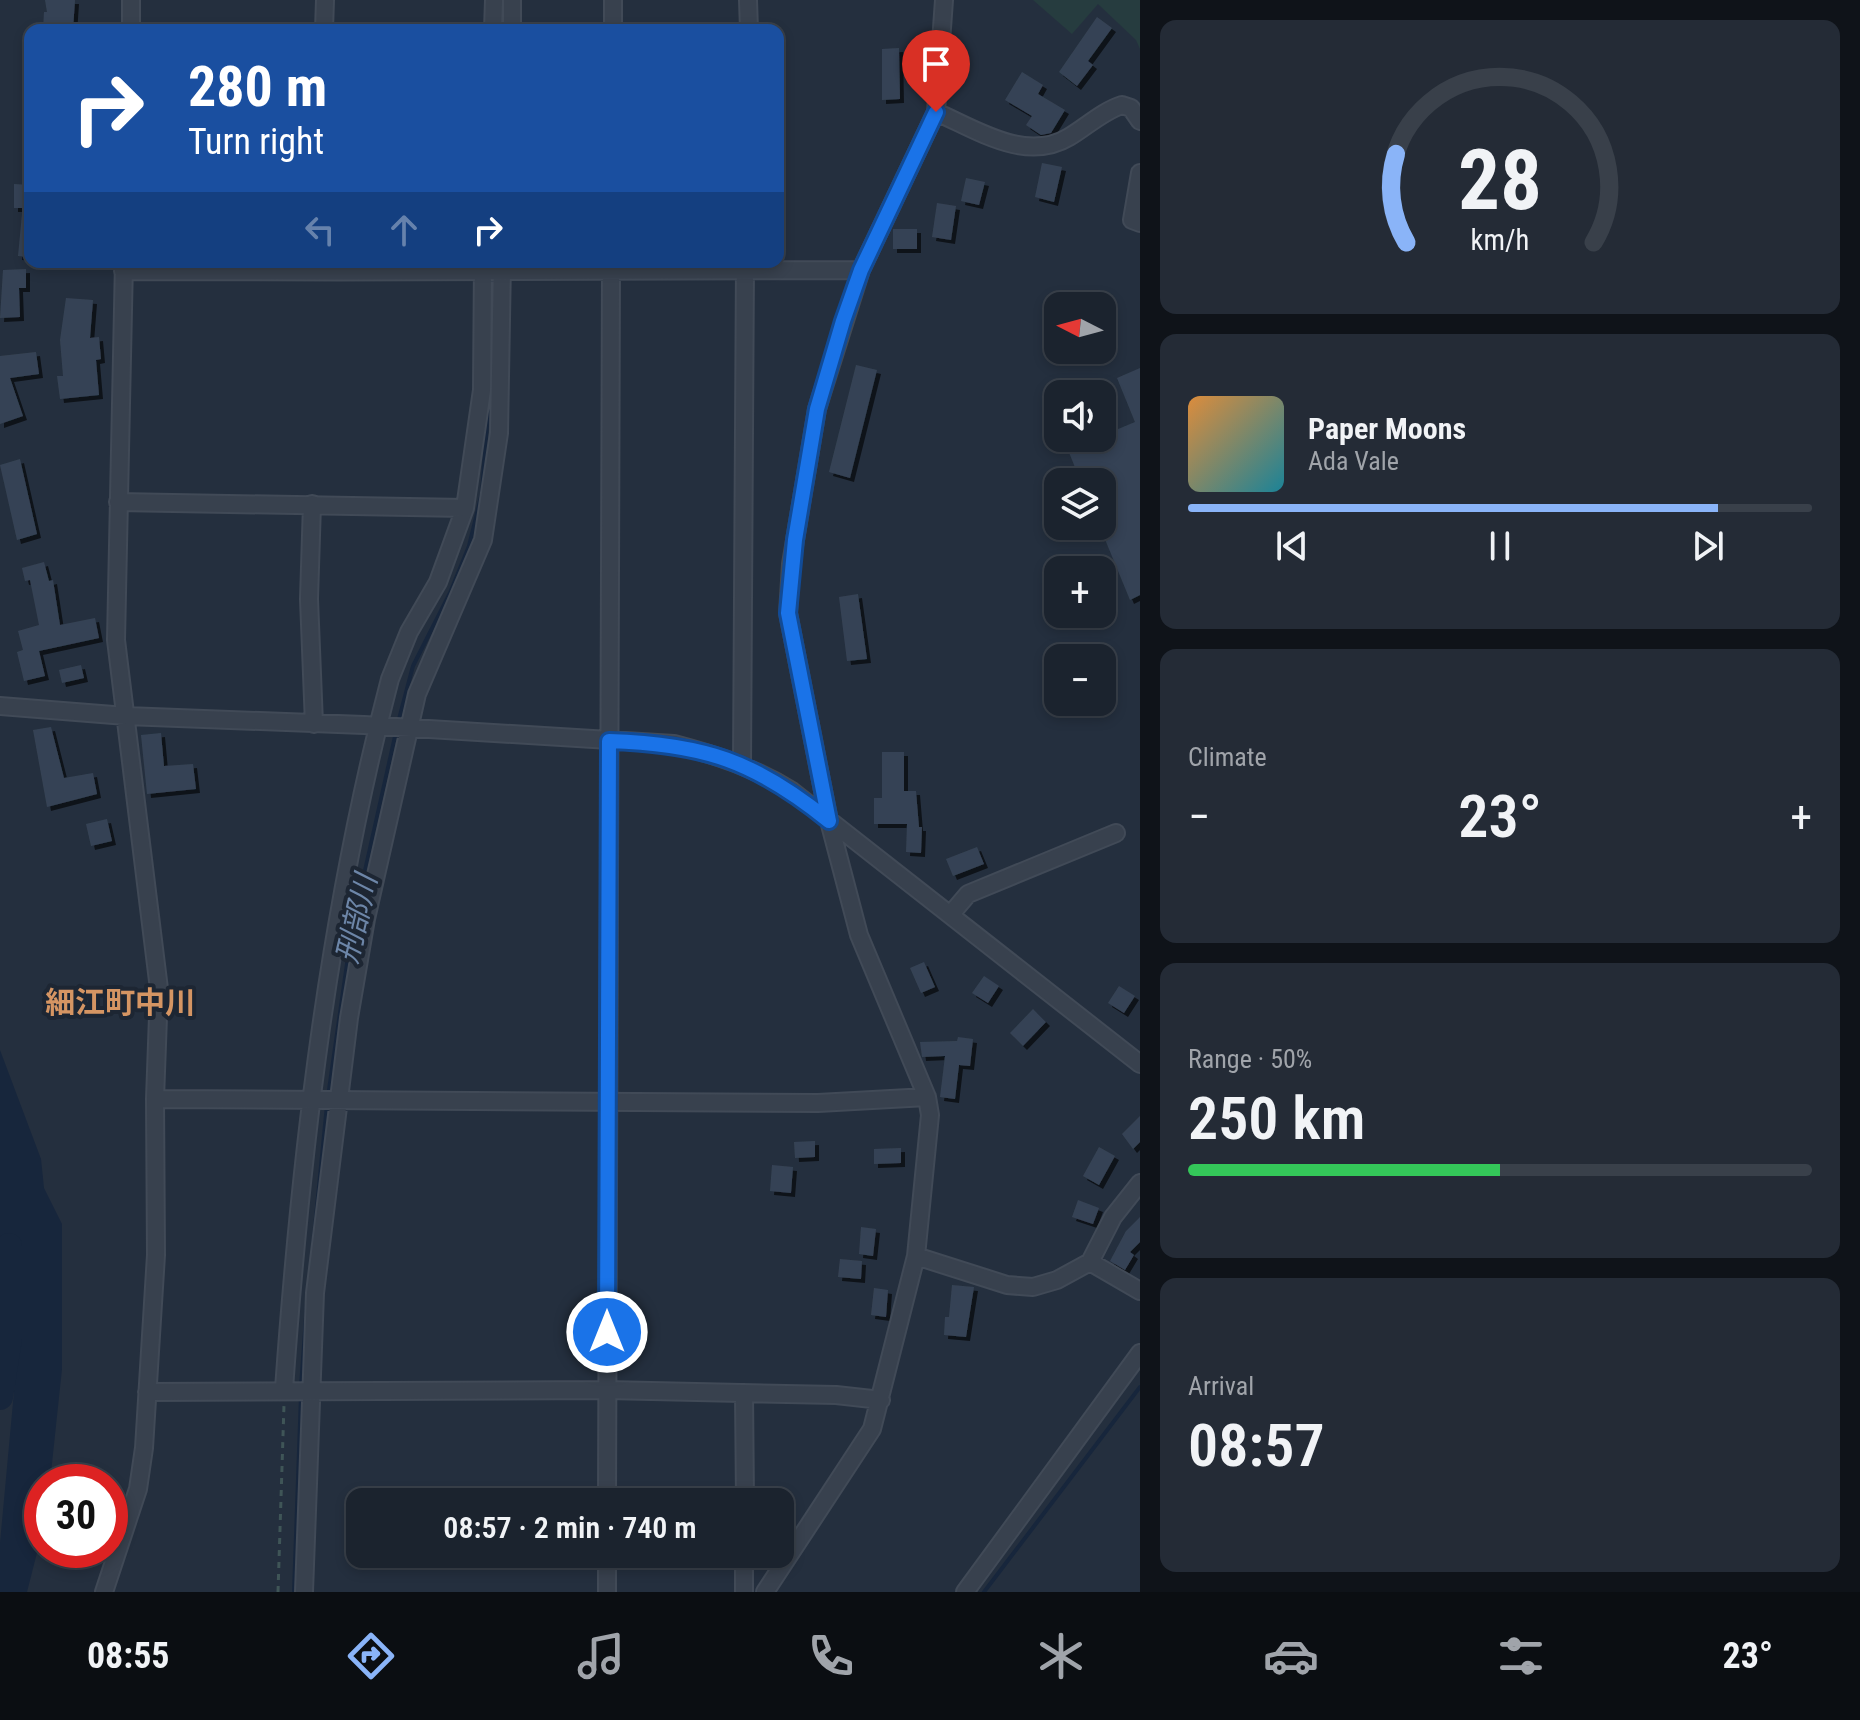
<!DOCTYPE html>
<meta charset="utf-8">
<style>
:root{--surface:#1b232e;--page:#242b36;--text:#f1f3f6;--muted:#a0a4aa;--line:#39404a;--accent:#8ab4f8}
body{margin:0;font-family:"Roboto Condensed","Noto Sans JP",sans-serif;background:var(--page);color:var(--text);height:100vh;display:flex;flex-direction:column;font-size:30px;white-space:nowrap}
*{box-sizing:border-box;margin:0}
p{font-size:26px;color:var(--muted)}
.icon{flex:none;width:44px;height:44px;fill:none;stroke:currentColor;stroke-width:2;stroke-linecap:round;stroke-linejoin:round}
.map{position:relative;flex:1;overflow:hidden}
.panel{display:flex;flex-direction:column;gap:20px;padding:20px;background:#0f1319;width:720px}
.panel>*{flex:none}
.banner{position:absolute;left:24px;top:24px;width:760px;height:244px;border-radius:16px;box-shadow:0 4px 12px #0003,0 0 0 2px var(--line);background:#1a4fa0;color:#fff;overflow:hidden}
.needle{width:52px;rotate:276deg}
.controls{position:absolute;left:1044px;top:292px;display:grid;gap:16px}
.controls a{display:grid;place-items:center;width:72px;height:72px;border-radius:16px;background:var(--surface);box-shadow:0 4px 12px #0003,0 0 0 2px var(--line);font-size:40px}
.speed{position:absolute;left:24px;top:1464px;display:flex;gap:16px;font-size:40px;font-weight:700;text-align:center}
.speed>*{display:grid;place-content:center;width:104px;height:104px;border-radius:50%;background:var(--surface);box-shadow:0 4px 12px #0003,0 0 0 2px var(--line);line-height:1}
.speed .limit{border:12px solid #d22;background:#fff;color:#111}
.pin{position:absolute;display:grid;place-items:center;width:68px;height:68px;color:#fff;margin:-82px -34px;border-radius:50% 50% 50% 0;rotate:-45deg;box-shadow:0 0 8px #0007}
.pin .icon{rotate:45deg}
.me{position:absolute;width:88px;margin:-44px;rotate:0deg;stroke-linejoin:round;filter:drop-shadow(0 0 6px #0008)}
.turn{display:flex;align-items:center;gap:28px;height:168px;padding:0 32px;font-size:36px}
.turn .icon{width:104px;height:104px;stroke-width:2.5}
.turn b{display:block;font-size:56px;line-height:68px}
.lanes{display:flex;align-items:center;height:76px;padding:0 32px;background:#0003;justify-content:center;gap:40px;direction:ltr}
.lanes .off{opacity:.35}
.big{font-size:60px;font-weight:600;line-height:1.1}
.panel .tile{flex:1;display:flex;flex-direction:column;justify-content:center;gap:12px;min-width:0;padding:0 28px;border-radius:16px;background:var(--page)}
.panel .dial{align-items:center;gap:0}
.dial svg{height:208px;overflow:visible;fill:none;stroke:var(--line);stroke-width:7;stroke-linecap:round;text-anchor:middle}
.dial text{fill:var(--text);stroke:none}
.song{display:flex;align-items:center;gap:24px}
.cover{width:96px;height:96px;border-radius:12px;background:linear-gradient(135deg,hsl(30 70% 55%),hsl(190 70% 35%))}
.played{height:8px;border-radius:4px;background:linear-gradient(90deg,var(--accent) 85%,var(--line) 85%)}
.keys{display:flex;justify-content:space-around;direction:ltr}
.heat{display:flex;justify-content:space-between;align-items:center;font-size:44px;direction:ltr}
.charge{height:12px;border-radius:6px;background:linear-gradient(90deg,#34c759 50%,var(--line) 0)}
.trip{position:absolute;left:346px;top:1488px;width:448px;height:80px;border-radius:16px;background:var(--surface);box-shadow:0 4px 12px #0003,0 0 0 2px var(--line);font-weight:600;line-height:80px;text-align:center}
.tabs{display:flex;height:128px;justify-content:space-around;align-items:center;background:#0b0e12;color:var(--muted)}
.tabs .icon{width:56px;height:56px}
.tabs .current{color:var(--accent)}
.tabs b{font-size:36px;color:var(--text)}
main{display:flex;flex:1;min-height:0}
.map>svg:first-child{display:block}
.green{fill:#263c3f}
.water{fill:#17263c}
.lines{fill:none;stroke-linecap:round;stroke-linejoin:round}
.stream{stroke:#17263c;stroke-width:4}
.river{stroke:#17263c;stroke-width:26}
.building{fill:#364354;filter:url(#shadow)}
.minor-casing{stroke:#414a57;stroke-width:20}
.path{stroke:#3f5557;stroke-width:3;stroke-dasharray:6 6;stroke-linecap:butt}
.minor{stroke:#38414e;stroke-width:16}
.route-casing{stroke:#114b97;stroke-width:20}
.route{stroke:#1a73e8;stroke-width:14}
.labels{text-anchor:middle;stroke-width:8;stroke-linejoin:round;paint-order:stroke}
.water-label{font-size:30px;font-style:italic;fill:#6d86a8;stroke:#1d2633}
.neighbourhood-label{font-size:30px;font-weight:bold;fill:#d59563;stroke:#1d2633}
</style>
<main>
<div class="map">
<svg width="1140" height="1592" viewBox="0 0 1140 1592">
<defs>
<filter id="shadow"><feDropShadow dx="4" dy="4" stdDeviation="0" flood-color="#0009"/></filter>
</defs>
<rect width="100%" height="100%" fill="#242f3e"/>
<path class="green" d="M1033,0H1140V49L1136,40L1098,4L1072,34Z"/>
<path class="water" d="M0,1050L41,1159L44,1188L62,1224V1369L50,1482H42V1533L27,1592H0V1543L20,1327L17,1299L0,1259Z"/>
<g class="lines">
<path class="stream" d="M501,30L502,10
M491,300V276
M398,723L413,666L450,593L469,546L482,493L489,396
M328,1097L352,929L396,732
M313,1248L327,1105
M301,1387L307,1304
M294,1592L301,1396
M984,1592L1140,1387"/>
<path class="river" d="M0,1397L9,1339V1246"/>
</g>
<path class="building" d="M45,0H75L73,30H43L44,12H47Z
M1097,17L1112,28L1088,61L1093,65L1077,86L1059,72Z
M899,48L900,99L882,100V49Z
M1022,72L1043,85L1038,94L1065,110L1051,133L1041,135L1026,125L1032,116L1005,100Z
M1042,163L1062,167L1054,202L1035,197Z
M966,178L985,182L979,205L961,201Z
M14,184L30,185V208H14Z
M937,203L956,206L951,240L932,237Z
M22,214H30V257L18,256Z
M893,229H917V249H893Z
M26,269V288H19L20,317L0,318L3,270Z
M66,298L93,300L90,338L99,337L101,359L96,360L99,395L60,399L57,376H63L60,340Z
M36,352L39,374L10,378L23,416L0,424V356Z
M856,365L877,370L850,478L829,472Z
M1140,368V595L1130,600L1102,532V482H1081L1068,450L1135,422L1117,378Z
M20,459L37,534L17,540L0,465Z
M44,562L49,581L53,580L60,625L95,618L99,638L39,651L45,676L24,681L17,652L23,650L18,631L39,625L30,580L25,581L22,568Z
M858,594L867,659L847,661L839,597Z
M81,665L84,678L62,683L59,670Z
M51,727L64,778L93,773L97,794L47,807L33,730Z
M161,733L164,766L193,764L196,789L147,794L141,735Z
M882,752H904V791H916L919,827H922L921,853L906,852L907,824H874V798H882Z
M107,819L112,841L91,846L86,824Z
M977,847L984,864L953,876L946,859Z
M924,962L935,987L921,993L910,968Z
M984,976L999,986L988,1003L972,993Z
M1119,986L1135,996L1124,1013L1108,1003Z
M1033,1009L1046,1022L1023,1046L1010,1033Z
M958,1037L973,1039L970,1066L959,1065L955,1099L940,1097L945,1056L922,1057L920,1042L957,1041Z
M1140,1116V1142L1133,1149L1122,1134Z
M815,1141V1157L795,1158L794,1142Z
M1099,1147L1115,1156L1099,1185L1083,1176Z
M901,1148V1163L874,1164V1149Z
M772,1165L793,1167L791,1193L770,1191Z
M1078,1200L1099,1208L1093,1224L1072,1217Z
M1140,1217V1242L1130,1252L1134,1255L1125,1270L1110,1261L1126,1231Z
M861,1227L876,1229L873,1256L859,1254Z
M840,1259L862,1261L861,1279L838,1277Z
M952,1285L974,1287L966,1337L944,1335L945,1317H949Z
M874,1288L888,1290L886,1317L871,1315Z"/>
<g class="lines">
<defs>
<path id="minor" d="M613,0V30
M748,0L749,30
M131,30V0
M324,30L325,0
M493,30L494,0
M512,30V0
M936,112C977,130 1026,163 1069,137C1086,127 1103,111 1122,105L1131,108L1140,121
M1140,173L1132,220L1140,223
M123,271C369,272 615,271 861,270
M118,502L465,508
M312,504L309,599L314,724
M0,706L126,716L364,725L674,744C716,755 755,768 792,791L1140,1064
M742,765L745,263
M951,914L968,894L1116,833
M155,1099L818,1103L927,1097
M916,1256L930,1115L927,1097L859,935L829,821L788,613L791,564L817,409L861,270L936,112L944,0
M1090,1262L1140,1291
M284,1389C301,1150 329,911 390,679L409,632L438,582L465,508L482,390L483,262
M147,1392L607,1390L836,1395L881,1400
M744,1393L745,1502
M607,1502L611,262
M104,1592L138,1489L144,1448L156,1255L155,1099L159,989L116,640L124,262
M304,1592L315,1293L349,1018L366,919L417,694L483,540L499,433L502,262
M607,1592V1554
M744,1592V1554
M765,1592L872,1429L916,1256L1007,1285L1033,1287L1057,1280L1090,1262L1113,1217L1140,1183
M965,1592L1140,1353"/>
</defs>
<use href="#minor" class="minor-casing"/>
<path class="path" d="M278,1592L284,1405"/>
<use href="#minor" class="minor"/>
</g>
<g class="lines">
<defs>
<path id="route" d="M607,1332L609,741C704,744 755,761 829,821L788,613L795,540L817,409L843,321L861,270L936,112"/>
</defs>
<use href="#route" class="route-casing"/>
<use href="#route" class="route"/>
</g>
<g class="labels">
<g class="water-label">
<text transform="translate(357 919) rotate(-77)" y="10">刑部川</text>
</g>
<g class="neighbourhood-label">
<text x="120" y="1013">細江町中川</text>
</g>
</g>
</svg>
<div class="controls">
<a><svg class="needle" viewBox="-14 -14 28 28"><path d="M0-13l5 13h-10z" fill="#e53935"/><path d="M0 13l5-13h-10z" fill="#a0a4aa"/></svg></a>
<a><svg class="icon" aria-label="sound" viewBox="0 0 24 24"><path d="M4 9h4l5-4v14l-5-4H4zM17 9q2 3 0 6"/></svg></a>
<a><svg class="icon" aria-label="layers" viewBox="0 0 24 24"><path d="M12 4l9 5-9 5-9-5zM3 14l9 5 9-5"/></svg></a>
<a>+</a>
<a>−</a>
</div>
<div class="speed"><div class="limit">30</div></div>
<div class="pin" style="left:936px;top:112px;background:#d93025"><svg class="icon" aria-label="arrive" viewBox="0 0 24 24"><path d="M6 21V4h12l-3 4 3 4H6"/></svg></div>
<svg class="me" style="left:607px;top:1332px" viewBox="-20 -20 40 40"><circle r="17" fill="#1a73e8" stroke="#fff" stroke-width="3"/><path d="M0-11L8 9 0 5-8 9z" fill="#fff"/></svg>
<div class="trip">08:57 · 2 min · 740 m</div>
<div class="banner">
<div class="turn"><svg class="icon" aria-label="right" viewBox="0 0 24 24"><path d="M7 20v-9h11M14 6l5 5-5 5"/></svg><div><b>280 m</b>Turn right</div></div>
<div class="lanes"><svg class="icon off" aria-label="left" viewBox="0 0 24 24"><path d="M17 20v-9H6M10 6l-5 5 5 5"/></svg><svg class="icon off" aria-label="ahead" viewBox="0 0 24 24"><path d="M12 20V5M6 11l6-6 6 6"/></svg><svg class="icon" aria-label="right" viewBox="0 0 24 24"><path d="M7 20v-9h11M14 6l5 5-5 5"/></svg></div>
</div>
</div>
<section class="panel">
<div class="tile dial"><svg viewBox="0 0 100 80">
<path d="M14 69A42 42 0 1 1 86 69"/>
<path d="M14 69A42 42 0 0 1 10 35" stroke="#8ab4f8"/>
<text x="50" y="56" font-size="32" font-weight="700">28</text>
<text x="50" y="72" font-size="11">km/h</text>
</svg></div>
<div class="tile">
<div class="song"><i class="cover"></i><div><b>Paper Moons</b><p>Ada Vale</p></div></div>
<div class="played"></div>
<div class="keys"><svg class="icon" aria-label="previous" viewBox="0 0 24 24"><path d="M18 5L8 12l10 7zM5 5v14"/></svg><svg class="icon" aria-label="pause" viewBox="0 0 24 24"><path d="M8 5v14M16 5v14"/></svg><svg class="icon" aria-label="next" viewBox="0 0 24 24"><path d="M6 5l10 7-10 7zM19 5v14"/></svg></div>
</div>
<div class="tile"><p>Climate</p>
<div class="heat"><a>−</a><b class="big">23°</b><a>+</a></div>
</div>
<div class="tile"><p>Range · 50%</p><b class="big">250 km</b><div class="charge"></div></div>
<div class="tile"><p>Arrival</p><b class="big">08:57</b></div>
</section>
</main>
<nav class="tabs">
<b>08:55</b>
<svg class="icon current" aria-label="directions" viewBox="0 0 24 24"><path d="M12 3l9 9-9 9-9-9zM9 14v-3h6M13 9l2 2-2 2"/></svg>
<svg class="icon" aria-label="music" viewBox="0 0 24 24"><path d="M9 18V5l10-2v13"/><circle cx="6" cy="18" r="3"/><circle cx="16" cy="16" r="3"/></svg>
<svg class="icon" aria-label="phone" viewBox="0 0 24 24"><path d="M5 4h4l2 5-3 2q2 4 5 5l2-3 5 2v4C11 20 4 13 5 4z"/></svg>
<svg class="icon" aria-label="climate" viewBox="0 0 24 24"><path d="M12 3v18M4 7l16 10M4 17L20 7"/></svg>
<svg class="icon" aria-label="car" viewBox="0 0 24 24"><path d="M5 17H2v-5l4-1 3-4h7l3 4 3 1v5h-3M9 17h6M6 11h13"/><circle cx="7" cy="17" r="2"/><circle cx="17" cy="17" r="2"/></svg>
<svg class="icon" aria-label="filters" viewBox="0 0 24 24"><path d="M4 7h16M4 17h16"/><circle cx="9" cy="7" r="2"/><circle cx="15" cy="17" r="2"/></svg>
<b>23°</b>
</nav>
